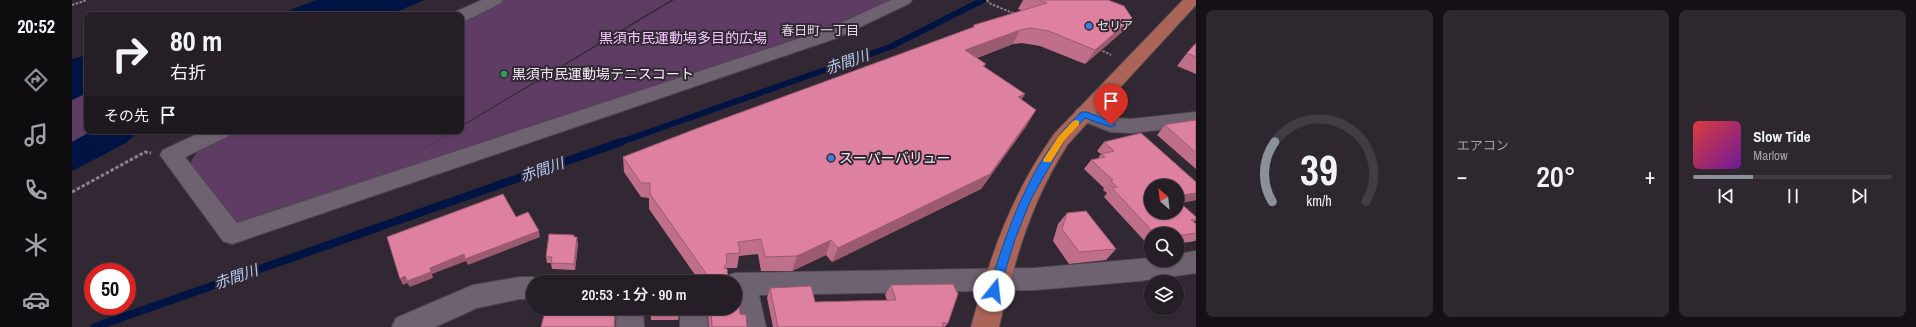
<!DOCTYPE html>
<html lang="ja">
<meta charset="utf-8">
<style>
:root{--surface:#261e27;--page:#2e272f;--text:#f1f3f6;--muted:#a4a2a7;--line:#423c44;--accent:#8c9099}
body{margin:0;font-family:"Archivo Narrow","Noto Sans JP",sans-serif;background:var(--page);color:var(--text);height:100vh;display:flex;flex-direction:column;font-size:15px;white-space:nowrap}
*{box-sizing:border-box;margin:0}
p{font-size:13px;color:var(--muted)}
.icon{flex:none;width:22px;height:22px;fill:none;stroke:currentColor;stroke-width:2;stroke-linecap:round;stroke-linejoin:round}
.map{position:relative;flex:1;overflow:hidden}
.side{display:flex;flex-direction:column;gap:10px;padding:10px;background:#151015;width:720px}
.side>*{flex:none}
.guide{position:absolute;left:12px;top:12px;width:380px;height:122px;border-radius:8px;box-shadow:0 1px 3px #0004,0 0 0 1px var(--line);background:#261e27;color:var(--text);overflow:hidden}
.needle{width:26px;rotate:332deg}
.buttons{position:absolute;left:1072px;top:179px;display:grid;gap:8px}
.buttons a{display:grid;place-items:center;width:40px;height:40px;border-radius:50%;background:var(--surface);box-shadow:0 1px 3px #0004,0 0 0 1px var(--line);font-size:20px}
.speed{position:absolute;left:12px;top:263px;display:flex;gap:8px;font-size:20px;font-weight:700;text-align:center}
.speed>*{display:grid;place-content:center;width:52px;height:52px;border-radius:50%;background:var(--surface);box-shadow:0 1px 3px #0004,0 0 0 1px var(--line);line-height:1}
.speed .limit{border:6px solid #d22;background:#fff;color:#111}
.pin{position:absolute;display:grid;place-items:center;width:34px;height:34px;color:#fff;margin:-41px -17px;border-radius:50% 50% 50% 0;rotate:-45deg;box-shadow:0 0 4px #0007}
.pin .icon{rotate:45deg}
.me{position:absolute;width:44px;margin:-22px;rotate:16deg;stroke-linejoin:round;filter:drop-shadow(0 0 3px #0008)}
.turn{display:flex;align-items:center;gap:14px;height:84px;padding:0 20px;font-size:18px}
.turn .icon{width:52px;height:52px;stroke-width:2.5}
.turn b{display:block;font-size:28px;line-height:34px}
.then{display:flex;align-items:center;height:38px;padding:0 20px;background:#0003;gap:8px;font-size:15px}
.big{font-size:30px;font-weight:600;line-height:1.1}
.side .tile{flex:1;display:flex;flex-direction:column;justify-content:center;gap:6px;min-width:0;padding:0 14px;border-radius:8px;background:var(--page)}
.side .dial{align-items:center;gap:0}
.dial svg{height:104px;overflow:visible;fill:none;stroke:var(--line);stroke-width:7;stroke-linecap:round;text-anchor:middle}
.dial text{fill:var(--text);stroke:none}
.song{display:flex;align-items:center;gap:12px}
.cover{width:48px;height:48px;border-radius:6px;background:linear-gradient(135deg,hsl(0 70% 55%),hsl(280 70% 35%))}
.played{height:4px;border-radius:2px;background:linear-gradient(90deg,var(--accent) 30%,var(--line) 30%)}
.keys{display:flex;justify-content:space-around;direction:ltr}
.heat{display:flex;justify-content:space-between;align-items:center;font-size:22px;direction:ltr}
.side .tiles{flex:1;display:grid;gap:10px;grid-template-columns:repeat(3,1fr)}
.trip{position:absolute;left:454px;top:275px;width:216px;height:40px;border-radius:20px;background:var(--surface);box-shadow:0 1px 3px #0004,0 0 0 1px var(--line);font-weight:600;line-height:40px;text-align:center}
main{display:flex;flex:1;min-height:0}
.dock{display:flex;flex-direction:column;width:72px;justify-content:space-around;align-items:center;background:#0f0c10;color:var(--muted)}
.dock .icon{width:28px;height:28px}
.dock .on{color:var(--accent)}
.dock b{font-size:18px;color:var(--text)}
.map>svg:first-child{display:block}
.green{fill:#5e3c64}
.water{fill:#001444}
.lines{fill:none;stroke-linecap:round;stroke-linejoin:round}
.stream-far1{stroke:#001444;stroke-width:6}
.stream{stroke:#001444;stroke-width:8}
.minor-casing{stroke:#4e4650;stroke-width:2}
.major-casing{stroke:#4e4650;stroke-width:2}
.path-far1{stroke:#89808a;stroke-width:2;stroke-dasharray:2.5 1.5;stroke-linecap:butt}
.path{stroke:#89808a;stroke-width:3;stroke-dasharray:3.5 2;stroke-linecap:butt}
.minor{fill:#6e6270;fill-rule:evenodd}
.major{fill:#ab6558;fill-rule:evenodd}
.wall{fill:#bf6f8a}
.shaded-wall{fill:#9b5a70}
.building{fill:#de81a0;stroke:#9b5a70}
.route{fill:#1a73e8;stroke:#114b97}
.slow{fill:#f59e0b}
.shop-dot{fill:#3f7fe0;stroke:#322834;stroke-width:1.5}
.leisure-dot{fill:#2e9e5b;stroke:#322834;stroke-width:1.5}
.labels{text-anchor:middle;stroke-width:4;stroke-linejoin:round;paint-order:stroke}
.far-poi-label{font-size:12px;fill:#f3ecf4;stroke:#322834;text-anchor:start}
.far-neighbourhood-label{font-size:13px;fill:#e2d5e4;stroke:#322834}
.park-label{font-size:14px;fill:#f7c8fe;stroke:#322834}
.poi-label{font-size:14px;fill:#f3ecf4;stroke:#322834;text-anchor:start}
.water-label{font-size:15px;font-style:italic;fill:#b1c9ef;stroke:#322834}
</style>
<main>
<nav class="dock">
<b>20:52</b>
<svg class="icon on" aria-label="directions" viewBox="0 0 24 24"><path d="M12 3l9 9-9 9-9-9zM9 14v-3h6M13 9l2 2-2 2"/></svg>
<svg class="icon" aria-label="music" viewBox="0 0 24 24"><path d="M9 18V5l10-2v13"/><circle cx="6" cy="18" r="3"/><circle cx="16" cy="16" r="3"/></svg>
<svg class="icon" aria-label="phone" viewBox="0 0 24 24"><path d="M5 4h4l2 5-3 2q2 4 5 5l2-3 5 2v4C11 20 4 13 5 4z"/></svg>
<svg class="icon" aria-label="climate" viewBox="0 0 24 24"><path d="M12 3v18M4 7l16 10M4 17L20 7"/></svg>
<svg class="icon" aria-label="car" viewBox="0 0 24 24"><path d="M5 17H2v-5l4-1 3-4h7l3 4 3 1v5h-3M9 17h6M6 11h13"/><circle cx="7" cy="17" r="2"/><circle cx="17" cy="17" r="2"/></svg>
</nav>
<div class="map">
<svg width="1124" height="327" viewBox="0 0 1124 327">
<rect width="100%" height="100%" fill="#322834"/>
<path class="green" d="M432,0H599L389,126V21Z
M602,0H820L751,31L166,225L118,163L127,149L164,131H381L339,157L382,131H389V127Z
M15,93V131H20L0,142V100Z"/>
<path class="water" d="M244,0H352L317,15H206Z
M15,55V93L0,100V59Z
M20,131H67L54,143L0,171V142Z"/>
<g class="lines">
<path class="stream-far1" d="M546,143L818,47L911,0"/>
<path class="stream" d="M23,327L549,142"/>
<defs>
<path id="minor" d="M410,0H431L429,3L395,20L389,21V15H381L383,12Z
M819,0H840L838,3L765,38L160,244L151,241L88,155L91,150L132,131H160L157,136L113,157L165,223L753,30Z
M1012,107L1041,118L1059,119L1124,112V126L1059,133L1039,132L1005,119L1002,114L1005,109Z
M1124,251V273L1067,281L963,290L687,295L694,327H666L663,308V282H651L654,276L663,273L963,268L1079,258V260H1105V254Z
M448,277H461L470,280L471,282H461V299H448L405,308L363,327H320L324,318L401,285Z
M545,308H571L572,327H544Z
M608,308H634L636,327H608Z"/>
<path id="major" d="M1111,0H1124V5L996,144C958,203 943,259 927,327H899C919,254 938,197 982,134Z"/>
</defs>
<use href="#minor" class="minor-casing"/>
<use href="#major" class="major-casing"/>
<path class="path-far1" d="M915,0L917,3L943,14
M0,5L15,0
M1027,49L1039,55"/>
<path class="path" d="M0,192L73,152L79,153"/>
<use href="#minor" class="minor"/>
<use href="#major" class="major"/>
</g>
<path class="wall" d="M951,0H1036L1060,18L1050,32L1013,64L968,46L950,43L941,44L905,58L913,67L950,100L955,125L909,189L760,262L754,255L720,271H689L686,254L667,256L665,268H654L656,282H628L577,209V198L569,197L552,172L551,157L901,27L902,25L951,11L946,9Z
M1124,43V74L1105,66L1115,53Z
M1124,120V169L1085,135L1093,125Z
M1032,142L1124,200L1109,203L1124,217V220L1122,222L1124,224V240L1123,241L1105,244V234H1079V248L1032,197L1035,193L1031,190L1032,188L1012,169L1019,160L1026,158L1029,154L1025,151Z
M995,213L1044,249L1034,260L997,264L981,241L986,224Z
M502,237L506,244L503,270L480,269L479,263H475L474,257Z
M819,285L876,323L873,327H701L695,298L698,288L743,302L815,300L813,295Z
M578,308H608L606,320H579Z
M635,308H663L668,314L675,327H637Z"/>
<path class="shaded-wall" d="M1060,18L1050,32L1013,64L1023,50Z
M948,30L941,44L886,65L893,50Z
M953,94L944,109L946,97Z
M964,110L955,125L909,189L760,262L766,248Z
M1124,193V200L1105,204V196Z
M467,231L468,237L396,265L393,259Z
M505,237L506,244L503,270L502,264Z
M759,240L754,255L720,271L725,256Z
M392,254L394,261L360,274L361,278L338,287L335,283L331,285L328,279Z
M543,308H544L543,327H542Z"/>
<path class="building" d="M967,0H1036L1052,6L1060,18L1023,50L977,31L958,28L948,30L893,50L914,64L911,66L953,94L946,97L964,110L918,174L766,248L759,240L725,256L693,257L689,239L666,242L668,253L654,254L655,262L652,268L655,269L656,282H640L578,194V183H569L551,157L626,128L902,27V25L975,3Z
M1124,43V57L1115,53Z
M1124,120V153L1093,125L1097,124Z
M1069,133L1124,182V193L1105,196V186H1079V212H1105V200L1124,217V219L1119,220L1124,224V233L1105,236V234H1083L1040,188L1045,187L1039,181L1041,180L1019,160L1033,157L1029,154L1042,151L1032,142Z
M431,194L444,217L456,212L467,231L393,259L392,254L358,268L359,272L335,281L333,276L328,279L315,237Z
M1014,211L1044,249L1007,252L990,229L995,213Z
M477,234L502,235V237H505L502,264L479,263L480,257H474Z
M881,284L886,294L876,323H870L872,327H706L698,288L739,286L743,302L824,300L819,285Z
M663,290H665L668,314L674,315L675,327H640L639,308H663Z
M474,308H543L542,327H469Z"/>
<path class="route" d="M1009,112H1015L1042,123L1044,125L1039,127L1013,118L992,141L959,199L943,239L926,295L922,296L918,295L916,291C933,238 951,182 986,137C992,128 1001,121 1009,112Z"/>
<path class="slow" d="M1004,120L1007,121V125L992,141L979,162H972L971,160L986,137L1001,121Z"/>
<g class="shop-dot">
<circle cx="1017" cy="26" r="4"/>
<circle cx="759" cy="158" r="4"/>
</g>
<circle class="leisure-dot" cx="432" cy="74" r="4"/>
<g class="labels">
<g class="far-poi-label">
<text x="1025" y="30">セリア</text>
</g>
<g class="far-neighbourhood-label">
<text x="748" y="35">春日町一丁目</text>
</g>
<g class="park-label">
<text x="611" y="43">黒須市民運動場多目的広場</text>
</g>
<g class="poi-label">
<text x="440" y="79">黒須市民運動場テニスコート</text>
<text x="767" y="163">スーパーバリュー</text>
</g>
<g class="water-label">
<text transform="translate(775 62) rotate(-19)" y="5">赤間川</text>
<text transform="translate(470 170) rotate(-19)" y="5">赤間川</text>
<text transform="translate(164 277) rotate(-19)" y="5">赤間川</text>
</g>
</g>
</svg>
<div class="buttons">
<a><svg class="needle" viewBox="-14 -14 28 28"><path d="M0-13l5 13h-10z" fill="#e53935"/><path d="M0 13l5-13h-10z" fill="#a4a2a7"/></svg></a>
<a><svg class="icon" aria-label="search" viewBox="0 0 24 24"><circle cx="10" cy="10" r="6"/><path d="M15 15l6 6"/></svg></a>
<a><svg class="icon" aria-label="layers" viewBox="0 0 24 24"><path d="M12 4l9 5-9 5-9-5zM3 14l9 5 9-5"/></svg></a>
</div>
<div class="speed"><div class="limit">50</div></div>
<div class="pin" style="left:1039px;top:125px;background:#d93025"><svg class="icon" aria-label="arrive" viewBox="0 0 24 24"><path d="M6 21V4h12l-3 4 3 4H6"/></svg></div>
<svg class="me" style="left:922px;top:291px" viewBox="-20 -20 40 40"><circle r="19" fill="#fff"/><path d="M0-13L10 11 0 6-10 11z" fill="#1a73e8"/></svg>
<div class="trip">20:53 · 1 分 · 90 m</div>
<div class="guide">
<div class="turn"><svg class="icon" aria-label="right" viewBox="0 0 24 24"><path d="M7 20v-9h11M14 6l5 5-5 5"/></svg><div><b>80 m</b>右折</div></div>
<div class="then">その先<svg class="icon" aria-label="arrive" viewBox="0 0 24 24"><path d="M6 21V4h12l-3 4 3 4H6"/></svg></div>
</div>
</div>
<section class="side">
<div class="tiles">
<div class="tile dial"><svg viewBox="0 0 100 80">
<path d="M14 69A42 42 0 1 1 86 69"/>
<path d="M14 69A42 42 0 0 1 16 23" stroke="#8c9099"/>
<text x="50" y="56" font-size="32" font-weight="700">39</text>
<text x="50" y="72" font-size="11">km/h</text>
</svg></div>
<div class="tile"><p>エアコン</p>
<div class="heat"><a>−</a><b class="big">20°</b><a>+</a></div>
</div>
<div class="tile">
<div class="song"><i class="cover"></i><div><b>Slow Tide</b><p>Marlow</p></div></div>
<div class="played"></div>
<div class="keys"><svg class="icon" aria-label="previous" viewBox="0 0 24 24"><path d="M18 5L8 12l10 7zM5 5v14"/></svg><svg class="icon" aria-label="pause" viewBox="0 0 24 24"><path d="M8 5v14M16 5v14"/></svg><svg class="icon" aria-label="next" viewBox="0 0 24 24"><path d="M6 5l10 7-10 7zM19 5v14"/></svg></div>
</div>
</div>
</section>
</main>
